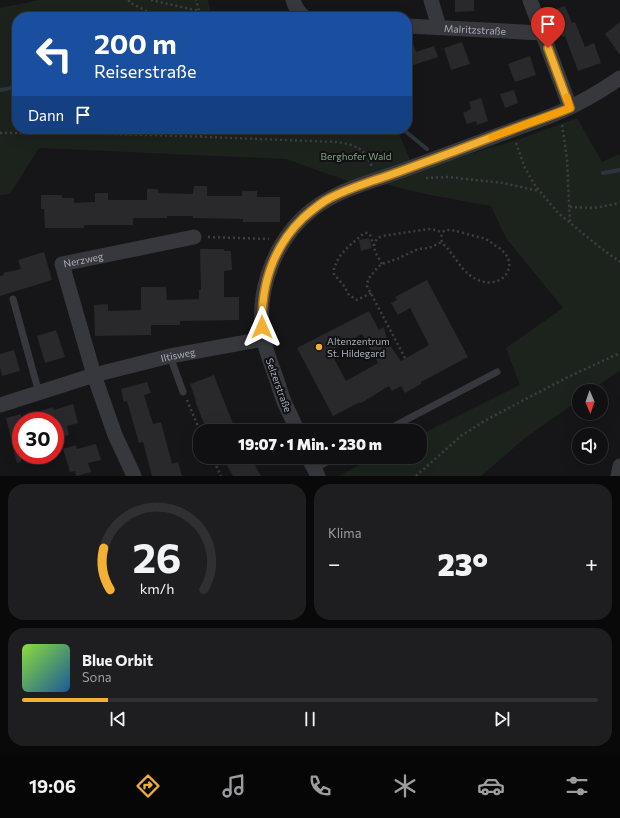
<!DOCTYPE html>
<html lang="de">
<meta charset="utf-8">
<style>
:root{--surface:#101012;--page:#1e1e20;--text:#f1f3f6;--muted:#9c9d9f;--line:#303032;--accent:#f2b134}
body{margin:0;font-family:Commissioner,sans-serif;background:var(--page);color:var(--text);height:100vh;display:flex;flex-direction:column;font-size:15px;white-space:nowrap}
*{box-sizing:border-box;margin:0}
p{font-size:13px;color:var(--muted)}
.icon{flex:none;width:22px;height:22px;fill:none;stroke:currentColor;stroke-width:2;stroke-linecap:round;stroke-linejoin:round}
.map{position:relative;height:476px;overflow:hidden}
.side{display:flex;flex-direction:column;gap:8px;padding:8px;background:#09090a;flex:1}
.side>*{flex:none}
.banner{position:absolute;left:12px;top:12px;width:400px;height:122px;border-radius:16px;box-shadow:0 4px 16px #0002,0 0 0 1px var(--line);background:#1a4fa0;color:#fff;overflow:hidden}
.needle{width:26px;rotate:178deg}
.buttons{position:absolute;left:572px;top:384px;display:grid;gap:8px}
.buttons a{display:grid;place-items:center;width:36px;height:36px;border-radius:50%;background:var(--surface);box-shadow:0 4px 16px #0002,0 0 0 1px var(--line);font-size:20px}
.speed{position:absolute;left:12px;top:412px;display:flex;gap:8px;font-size:20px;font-weight:700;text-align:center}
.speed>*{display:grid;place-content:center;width:52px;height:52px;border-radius:50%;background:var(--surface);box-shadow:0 4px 16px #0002,0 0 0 1px var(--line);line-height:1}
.speed .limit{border:6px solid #d22;background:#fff;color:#111}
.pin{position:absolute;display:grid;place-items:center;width:34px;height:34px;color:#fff;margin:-41px -17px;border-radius:50% 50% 50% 0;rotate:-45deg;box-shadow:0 0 4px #0007}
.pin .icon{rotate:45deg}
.me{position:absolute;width:44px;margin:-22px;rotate:0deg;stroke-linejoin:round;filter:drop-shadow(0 0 3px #0008)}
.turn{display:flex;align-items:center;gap:14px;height:84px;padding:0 16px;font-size:18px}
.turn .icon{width:52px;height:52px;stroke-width:2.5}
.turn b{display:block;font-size:28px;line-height:34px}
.then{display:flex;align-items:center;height:38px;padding:0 16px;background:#0003;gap:8px;font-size:15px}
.big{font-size:30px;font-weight:800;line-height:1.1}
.side .card{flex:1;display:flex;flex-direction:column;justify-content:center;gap:6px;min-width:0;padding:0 14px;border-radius:16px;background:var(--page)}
.side .dial{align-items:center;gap:0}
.dial svg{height:104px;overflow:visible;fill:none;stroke:var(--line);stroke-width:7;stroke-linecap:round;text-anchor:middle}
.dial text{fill:var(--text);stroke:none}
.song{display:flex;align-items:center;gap:12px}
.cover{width:48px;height:48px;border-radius:6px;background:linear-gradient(135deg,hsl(90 70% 55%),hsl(210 70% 35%))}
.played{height:4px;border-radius:2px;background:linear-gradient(90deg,var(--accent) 15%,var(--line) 15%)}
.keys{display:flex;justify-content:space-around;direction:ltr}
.heat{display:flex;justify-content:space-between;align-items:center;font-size:22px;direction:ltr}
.side .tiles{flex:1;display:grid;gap:8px;grid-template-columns:1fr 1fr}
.card:last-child{grid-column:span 2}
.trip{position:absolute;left:193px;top:424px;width:234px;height:40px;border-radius:16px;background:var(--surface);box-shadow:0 4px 16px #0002,0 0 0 1px var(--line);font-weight:800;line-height:40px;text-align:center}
.tab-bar{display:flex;height:64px;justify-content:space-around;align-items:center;background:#060607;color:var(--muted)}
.tab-bar .icon{width:28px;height:28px}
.tab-bar .selected{color:var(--accent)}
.tab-bar b{font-size:18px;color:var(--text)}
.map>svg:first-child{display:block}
.green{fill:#1c231d}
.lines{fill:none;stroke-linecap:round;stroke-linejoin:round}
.stream{stroke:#2c353c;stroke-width:4}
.building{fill:#29292c;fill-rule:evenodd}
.path{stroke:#3d3f44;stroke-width:2.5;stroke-dasharray:2 3;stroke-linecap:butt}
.lane{stroke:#37383d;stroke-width:7}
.street{stroke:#37383d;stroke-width:15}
.route-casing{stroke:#9d7322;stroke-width:10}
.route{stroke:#f2b134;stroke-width:7}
.slow{stroke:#f59e0b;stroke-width:7}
.poi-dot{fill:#f2b134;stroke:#111113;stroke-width:1.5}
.labels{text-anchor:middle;stroke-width:4;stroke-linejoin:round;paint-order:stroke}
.street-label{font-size:10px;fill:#a8adb8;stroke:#111113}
.park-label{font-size:10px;fill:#7fa381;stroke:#111113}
.poi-label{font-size:10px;fill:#a8adb8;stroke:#111113;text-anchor:start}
</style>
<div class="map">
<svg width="620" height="476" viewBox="0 0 620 476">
<rect width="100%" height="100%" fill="#161618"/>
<path class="green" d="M40,0H208L212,17H17V129H397L411,162L356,184L286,159L39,148L10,194L0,195V8Z
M577,118L602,162L620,154V370L591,391H579V400L525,438L481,476H338L376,457H420V435L520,385L506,348L563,308L506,238L491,206L425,194L377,182L520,139Z"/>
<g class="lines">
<path class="stream" d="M0,90L17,87
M399,129L405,131L427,149
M603,173L620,170"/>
</g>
<path class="building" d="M455,0H474V11L455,12Z
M565,6L572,23L575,22L585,47L594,43L601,63L578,71L565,36L562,37L553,15L556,14L554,10Z
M620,22V55L605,34Z
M407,35H410L416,52L434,46L438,57L407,67Z
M462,42L470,64L451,70L444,48Z
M530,56L536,75L515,82L508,64Z
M514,90L518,103L505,108L500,94Z
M481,98L488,121L477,125L476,121L467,124L463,113L471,109L469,102Z
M194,186H207V196H242V191H257V197H280V222H243V219L193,218V216H167V218H133V225H84V228H45L44,209H41V195H62V198H74V203L95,202V193H108V200H147V189H158V193L193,194Z
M369,238L372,248L361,251L359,240Z
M200,249H224V251H231L232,270L224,271V297H239V320L180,321V325H151V335L95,336L94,305L108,304V311L141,310V287H166L167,300L199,299V290H201Z
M44,252L52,280L0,296V276L4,275L3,273L21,269L18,260Z
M427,280L468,357L421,382V384L405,393L401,386L392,391L389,386L361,403L360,402L333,416L297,348L369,311L379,330L384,327L386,336L389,344L401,361L429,345L410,308L398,315L391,303L397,300L395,297ZM362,334L378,363L346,381L330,351Z
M56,330L65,357L45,363L37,336Z
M14,350L20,371L2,376L0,367V354Z
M214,375L220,391L236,431H207L195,401H196L190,384Z
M147,382L151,393L144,395L153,424L161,422L172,464L178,462L182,476H152L143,442L139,443L127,401L124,402L121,389Z
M73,404L78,423L67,426L69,435L55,439V421H21V462L17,463L6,418L21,414V417L53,407L54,410Z
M96,444L101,460L88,463L91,472L77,476H76L75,471L70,472L63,449L76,445L77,449Z
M233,457H268L255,465L261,476H233L225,462Z"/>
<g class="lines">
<path class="path" d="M129,0V2L158,17
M151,0L199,11L196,0
M562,125L567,159L570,222
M0,133C112,132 225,138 337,142C356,145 365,148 372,167
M201,137V129
M516,143L525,168L534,184L558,213L602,249L620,262
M426,178L448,177L503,183L539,191
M570,207L594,208L620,203
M208,237L269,239
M382,264C376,254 368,242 382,236L428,229L436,230L441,232C443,232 445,230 447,230C453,229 476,237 483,238C488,240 492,243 496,246C531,266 489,308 457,261C454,257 451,253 448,249C446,247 443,244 442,242C441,239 442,235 441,232
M371,293L357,300L349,295L344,286L334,274V268L339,257L348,247L364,233H367L370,235L374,246
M405,358L367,286V283L369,278L378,267L382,264L397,259L418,249L429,248L442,242
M187,400L200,431
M212,457L221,476
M416,476L461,436L486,420L568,377L620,353"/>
<path class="lane" d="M13,299L39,393
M170,356L183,392
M385,431L497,372
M314,469L336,457"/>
<g class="street">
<path d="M293,0C295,7 298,12 304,17"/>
<path d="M431,0L439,27"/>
<path d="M530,0L570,107"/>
<path id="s1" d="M407,26L542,33"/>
<path id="s2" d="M0,405L94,375L170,356L263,339"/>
<path d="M297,431C294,422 290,415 286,406C281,396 279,385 275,375C270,360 263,345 262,329C258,284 277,237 313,209C340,189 373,181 404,170C440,157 476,143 512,130C528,124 544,119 560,112C581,103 601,91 620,78"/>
<path d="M308,457L318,476"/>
<path id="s3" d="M134,476L115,435L94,375L62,264L194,237"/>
<path d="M618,476L620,466"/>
</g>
</g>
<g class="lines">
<defs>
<path id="route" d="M262,327C261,285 272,248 303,218C311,211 320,203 330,198C343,191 358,186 372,181C388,176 404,170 420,164C451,153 481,141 511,130C531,122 551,116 570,108L548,48"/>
</defs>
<use href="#route" class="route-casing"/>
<use href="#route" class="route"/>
<path class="slow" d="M492,137L559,112L570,108L567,97"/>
</g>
<circle class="poi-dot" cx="319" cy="347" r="4"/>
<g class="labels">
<g class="street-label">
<text dy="4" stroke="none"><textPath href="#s1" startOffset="68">Malritzstraße</textPath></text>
<text dy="4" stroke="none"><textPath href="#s3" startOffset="246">Nerzweg</textPath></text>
<text dy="4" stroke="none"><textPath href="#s2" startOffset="185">Iltisweg</textPath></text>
<text transform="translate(279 385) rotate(70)" y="4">Selzerstraße</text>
</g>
<g class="park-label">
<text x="356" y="160">Berghofer Wald</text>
</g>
<g class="poi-label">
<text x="327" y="345">Altenzentrum<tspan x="327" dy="12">St. Hildegard</tspan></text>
</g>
</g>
</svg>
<div class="buttons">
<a><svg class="needle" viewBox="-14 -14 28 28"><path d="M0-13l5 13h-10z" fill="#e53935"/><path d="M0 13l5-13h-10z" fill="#9c9d9f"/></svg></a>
<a><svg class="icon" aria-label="sound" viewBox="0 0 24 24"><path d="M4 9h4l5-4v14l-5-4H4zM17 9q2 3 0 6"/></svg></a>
</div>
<div class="speed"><div class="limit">30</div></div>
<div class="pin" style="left:548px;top:48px;background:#d93025"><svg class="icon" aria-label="arrive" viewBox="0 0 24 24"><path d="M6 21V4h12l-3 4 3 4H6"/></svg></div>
<svg class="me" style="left:262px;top:327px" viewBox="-20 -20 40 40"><path d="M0-17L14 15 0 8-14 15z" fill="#f2b134" stroke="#fff" stroke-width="4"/></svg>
<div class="trip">19:07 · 1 Min. · 230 m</div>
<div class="banner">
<div class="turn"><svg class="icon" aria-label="left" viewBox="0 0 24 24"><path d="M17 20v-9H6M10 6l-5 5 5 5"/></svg><div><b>200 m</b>Reiserstraße</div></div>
<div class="then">Dann<svg class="icon" aria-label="arrive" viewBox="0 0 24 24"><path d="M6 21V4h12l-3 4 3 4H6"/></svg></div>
</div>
</div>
<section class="side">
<div class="tiles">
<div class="card dial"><svg viewBox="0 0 100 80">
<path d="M14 69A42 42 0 1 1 86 69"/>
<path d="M14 69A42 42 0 0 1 9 37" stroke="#f2b134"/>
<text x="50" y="56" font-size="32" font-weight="700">26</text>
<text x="50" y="72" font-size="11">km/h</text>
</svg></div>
<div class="card"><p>Klima</p>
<div class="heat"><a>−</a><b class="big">23°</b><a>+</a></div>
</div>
<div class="card">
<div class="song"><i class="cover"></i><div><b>Blue Orbit</b><p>Sona</p></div></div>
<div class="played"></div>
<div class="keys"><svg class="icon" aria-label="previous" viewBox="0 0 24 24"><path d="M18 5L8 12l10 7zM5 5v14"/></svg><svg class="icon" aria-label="pause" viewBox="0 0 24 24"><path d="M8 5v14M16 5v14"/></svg><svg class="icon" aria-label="next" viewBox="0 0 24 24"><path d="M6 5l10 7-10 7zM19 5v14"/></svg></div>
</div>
</div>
</section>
<nav class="tab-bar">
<b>19:06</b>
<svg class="icon selected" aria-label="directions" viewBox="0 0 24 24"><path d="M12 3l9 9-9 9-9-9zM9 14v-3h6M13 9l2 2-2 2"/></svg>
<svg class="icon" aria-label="music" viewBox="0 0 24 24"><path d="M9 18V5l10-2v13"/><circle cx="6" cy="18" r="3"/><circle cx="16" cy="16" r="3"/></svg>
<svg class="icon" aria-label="phone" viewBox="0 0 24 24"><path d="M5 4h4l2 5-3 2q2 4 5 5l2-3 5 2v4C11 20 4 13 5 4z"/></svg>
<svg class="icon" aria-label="climate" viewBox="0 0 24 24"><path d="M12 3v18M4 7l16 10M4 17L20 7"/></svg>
<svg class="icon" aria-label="car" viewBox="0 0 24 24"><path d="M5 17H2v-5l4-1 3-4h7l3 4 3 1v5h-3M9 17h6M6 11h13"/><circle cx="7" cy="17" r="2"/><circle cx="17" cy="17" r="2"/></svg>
<svg class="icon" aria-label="filters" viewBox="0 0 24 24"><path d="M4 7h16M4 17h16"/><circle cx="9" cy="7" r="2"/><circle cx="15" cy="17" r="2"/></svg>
</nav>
